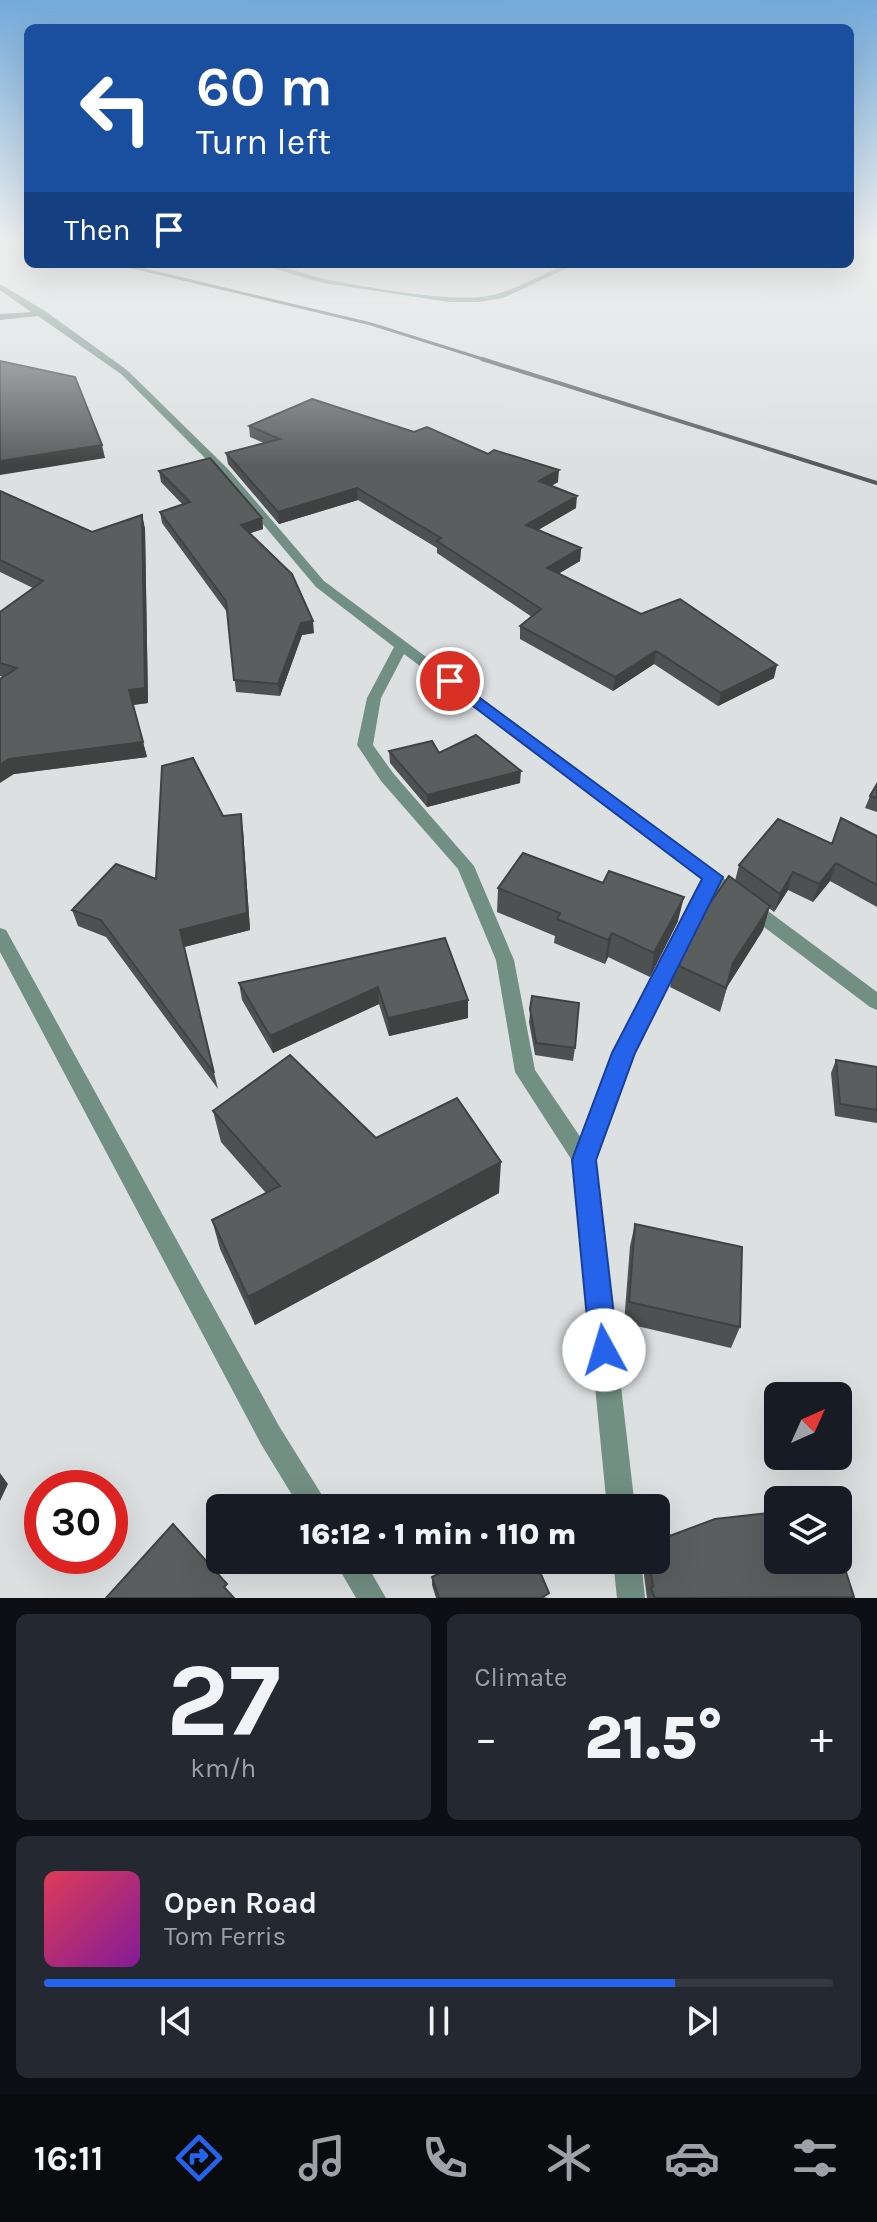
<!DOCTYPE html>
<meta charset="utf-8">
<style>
:root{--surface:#171b24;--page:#242831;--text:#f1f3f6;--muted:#9ea1a6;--line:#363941;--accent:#2563eb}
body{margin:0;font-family:Karla,sans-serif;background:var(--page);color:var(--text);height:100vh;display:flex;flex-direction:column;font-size:30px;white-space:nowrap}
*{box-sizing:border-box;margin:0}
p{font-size:26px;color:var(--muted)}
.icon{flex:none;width:44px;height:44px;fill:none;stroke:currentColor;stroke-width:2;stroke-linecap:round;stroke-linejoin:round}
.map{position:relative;height:1598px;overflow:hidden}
.sheet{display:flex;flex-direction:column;gap:16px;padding:16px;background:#0d0f14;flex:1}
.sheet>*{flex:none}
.banner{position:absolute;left:24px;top:24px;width:830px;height:244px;border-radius:12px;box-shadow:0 8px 32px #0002;background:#1a4fa0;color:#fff;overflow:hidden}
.needle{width:52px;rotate:45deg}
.tools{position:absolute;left:764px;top:1382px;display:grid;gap:16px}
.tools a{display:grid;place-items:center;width:88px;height:88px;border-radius:12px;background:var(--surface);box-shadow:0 8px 32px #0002;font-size:40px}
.speed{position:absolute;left:24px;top:1470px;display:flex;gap:16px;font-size:40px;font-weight:700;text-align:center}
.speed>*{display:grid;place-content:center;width:104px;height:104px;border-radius:50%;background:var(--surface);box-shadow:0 8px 32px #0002;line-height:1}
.speed .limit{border:12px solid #d22;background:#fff;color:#111}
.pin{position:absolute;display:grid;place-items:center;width:68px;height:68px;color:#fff;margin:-34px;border:4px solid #fff;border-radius:50%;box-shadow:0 2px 8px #0007}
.me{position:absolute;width:88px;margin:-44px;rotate:354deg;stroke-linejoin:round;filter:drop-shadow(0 0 6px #0008)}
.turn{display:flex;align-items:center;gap:28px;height:168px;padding:0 40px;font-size:36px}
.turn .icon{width:104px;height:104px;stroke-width:2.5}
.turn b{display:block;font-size:56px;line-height:68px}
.then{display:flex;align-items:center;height:76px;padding:0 40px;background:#0003;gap:16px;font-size:30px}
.big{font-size:60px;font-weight:800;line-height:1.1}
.sheet .widget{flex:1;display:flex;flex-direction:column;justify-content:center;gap:12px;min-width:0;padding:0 28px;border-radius:12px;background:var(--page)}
.sheet .dial{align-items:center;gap:0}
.dial b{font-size:104px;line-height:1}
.song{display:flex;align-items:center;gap:24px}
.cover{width:96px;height:96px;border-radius:12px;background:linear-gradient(135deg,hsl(350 70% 55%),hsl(290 70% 35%))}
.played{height:8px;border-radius:4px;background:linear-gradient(90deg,var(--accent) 80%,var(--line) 80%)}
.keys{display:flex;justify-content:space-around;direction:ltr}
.heat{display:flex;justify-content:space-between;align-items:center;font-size:44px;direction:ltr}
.sheet .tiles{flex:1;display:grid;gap:16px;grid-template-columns:1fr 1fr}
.widget:last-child{grid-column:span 2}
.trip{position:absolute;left:206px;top:1494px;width:464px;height:80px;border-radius:12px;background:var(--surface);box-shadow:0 8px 32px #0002;font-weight:800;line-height:80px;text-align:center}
.dock{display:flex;height:128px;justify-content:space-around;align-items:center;background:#090b0e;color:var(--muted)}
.dock .icon{width:56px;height:56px}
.dock .on{color:var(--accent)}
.dock b{font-size:36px;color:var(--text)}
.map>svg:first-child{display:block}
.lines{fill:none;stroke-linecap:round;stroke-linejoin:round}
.minor{fill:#728f83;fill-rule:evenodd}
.rail-far1{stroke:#585a5a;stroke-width:3}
.rail{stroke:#585a5a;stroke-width:4}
.wall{fill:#4e5152}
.shaded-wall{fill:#404242}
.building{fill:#5b5e5f;stroke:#404242;stroke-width:2}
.route{fill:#2563eb;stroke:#184099;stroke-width:2}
</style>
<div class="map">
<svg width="877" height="1598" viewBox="0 0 877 1598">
<rect width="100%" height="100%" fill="#dce0e0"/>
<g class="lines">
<path class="minor" d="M258,264C281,264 302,274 325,279C365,287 460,305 497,294C521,287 543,274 566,264H576L503,298L479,302H449L323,283Z
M0,284L45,311L127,370L228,469L324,581L877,992V1010L870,1007L715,890L634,1053L595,1160L635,1508H607L573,1162L515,1072L496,960L458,869L381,781L357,745L367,698L394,647L316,587L220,473L121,374L38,316L0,320V314L31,312L0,290ZM404,654L703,880L614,1053L581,1138L535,1070L514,960L474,866L393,773L373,745L381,698Z
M0,928L6,930L279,1426L330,1508H300L261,1444L0,952Z
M334,1560H364L386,1598H356Z
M613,1560H641L645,1598H617Z"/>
<path class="rail-far1" d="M19,241L28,243
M120,264L371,324L489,361"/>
<path class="rail" d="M482,359L877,483"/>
</g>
<path class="wall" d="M249,426L414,432L488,454L558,482L551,486L576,508L538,530L581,548L580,561L558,574L774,678L718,706L654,664L613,691L520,639V626L532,617L437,553V548L358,500L279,524L228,464L226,453L264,443L250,437Z
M159,471L262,518L263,529L250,533L314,633L302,635L280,696L236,692L227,612L162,523L160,512L183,505L161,482Z
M0,491L92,532L142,515L145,529L148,703L133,705L147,757L14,774L3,677L0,676V612L33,588L0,572Z
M389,751L439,753L520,783L427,807L390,763Z
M877,784V812L865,808L870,796Z
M223,816L243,830L250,930L184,947L218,1089L106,937L78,926L72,910L156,879Z
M877,836V907L830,881L813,902L788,890L774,912L769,908L763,930L727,987L720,1012L670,987L675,964L708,906L735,881L739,865L832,844Z
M498,888L678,921L650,977L608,957L605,964L554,943L555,936L497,912Z
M445,938L468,1000V1018L389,1036L379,1004L273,1053L242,1000L239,983Z
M532,996L575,1048L573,1061L535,1055L529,1022Z
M836,1060L877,1067V1123L835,1116L831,1073Z
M213,1111L376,1138L499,1193L255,1325L220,1249L212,1220L266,1193L221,1142Z
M635,1224L740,1327L731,1348L624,1323L630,1246Z
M642,1560H656L854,1597L647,1598Z
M432,1577L548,1598H436L432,1585Z"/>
<path class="shaded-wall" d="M102,445L105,458L0,475V461Z
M559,470L558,482L538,493L539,481Z
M357,488L358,500L279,524L278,512Z
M577,496L576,508L526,537V525Z
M142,515L145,529L148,703L132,705L129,690Z
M262,518L263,529L242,536L241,525Z
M581,548L580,561L546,581L547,568Z
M313,621L314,633L302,635L280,696L278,684L301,623Z
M656,651L654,664L613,691L615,677Z
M777,665L774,678L718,706L721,693Z
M143,742L147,757L14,774L0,783V765L9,759Z
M521,771L520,783L427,807V795Z
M241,814L243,830L250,930L184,947L180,930Z
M836,863L830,881L813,902L819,884Z
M793,872L788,890L774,912L780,894Z
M684,897L678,921L650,977L654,953Z
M770,906L763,930L727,987L720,1012L733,963Z
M612,933L608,957L605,964L608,940Z
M378,987L379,1004L273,1053L270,1036Z
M468,1000V1018L389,1036L388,1018Z
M501,1162L499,1193L255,1325L248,1297Z
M0,1473L8,1484L0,1501Z"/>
<path class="building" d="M0,361L75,377L102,445L0,461Z
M312,399L414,432L427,427L488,454L494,450L559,470L539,481L577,496L526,525L581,548L547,568L641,614L680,599L777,665L721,693L656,651L615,677L520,626L541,609L437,541L441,538L357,488L278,512L226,453L280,439L249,426Z
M210,458L262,518L241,525L292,574L313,621L301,623L278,684L234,680L226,601L160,512L190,502L159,471Z
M0,491L92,532L142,515L145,688L129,690L143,742L9,759L0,765V679L17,668L0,663V612L43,581L0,560Z
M476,735L521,771L427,795L389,751L432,741L439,753Z
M193,758L223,816L241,814L247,913L180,930L214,1073L101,920L72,910L116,864L156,879L162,766Z
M877,784V798L870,796Z
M841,818L877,836V885L836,863L819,884L793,872L780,894L739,865L778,819L832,844Z
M523,853L603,883L609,871L684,897L654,953L612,933L608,940L557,919L560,913L498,888Z
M729,876L770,906L733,963L726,988L675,964L705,905L708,906Z
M445,938L468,1000L388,1018L378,987L270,1036L239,983Z
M532,996L579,1003L575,1048L536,1043L530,1009Z
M290,1055L376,1138L457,1098L501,1162L248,1297L212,1220L280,1186L213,1111Z
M836,1060L877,1067V1110L840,1104Z
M635,1224L742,1247L740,1327L629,1302Z
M778,1512V1560H838V1547L854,1597L655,1598L651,1589L653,1586L649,1560H656V1541L715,1519Z
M173,1524L227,1584L224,1587L234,1598H106Z
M466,1560H535L549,1593L541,1598H439L432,1577Z"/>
<linearGradient id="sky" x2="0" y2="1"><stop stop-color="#73aad9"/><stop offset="0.52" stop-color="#eff1f1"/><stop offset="1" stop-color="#eff1f1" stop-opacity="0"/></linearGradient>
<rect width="877" height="465" fill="url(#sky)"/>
<path class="route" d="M450,676L723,877L635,1053L596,1160L618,1350L614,1360L604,1364L594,1360L590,1350L572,1160L612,1053L702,879L444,684V677Z"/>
</svg>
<div class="tools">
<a><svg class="needle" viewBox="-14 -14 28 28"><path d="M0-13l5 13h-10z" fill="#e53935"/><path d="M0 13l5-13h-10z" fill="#9ea1a6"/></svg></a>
<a><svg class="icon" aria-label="layers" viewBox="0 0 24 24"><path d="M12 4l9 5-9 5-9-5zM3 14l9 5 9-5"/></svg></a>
</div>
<div class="speed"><div class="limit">30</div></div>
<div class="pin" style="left:450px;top:681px;background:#d93025"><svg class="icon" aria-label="arrive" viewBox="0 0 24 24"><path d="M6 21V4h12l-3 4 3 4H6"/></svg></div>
<svg class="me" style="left:604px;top:1350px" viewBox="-20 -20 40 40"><circle r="19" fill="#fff"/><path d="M0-13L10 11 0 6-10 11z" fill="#2563eb"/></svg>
<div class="trip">16:12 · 1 min · 110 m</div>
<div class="banner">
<div class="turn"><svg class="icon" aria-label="left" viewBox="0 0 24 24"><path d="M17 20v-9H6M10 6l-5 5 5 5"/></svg><div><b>60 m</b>Turn left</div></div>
<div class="then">Then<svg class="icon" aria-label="arrive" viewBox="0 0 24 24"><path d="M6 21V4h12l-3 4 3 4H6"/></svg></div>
</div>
</div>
<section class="sheet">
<div class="tiles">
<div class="widget dial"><b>27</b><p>km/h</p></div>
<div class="widget"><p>Climate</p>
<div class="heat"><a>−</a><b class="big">21.5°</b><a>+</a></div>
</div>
<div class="widget">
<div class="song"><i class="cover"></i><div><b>Open Road</b><p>Tom Ferris</p></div></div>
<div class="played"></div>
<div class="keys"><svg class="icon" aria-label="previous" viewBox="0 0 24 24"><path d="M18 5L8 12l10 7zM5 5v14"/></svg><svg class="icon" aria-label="pause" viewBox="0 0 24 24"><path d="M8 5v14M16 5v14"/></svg><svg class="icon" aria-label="next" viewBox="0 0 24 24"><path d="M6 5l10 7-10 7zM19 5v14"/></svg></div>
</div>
</div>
</section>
<nav class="dock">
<b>16:11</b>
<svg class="icon on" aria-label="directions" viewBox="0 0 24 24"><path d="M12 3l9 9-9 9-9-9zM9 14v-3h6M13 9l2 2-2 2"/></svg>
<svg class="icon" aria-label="music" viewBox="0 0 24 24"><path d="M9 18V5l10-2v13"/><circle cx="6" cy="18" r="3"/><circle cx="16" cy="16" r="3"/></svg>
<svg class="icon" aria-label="phone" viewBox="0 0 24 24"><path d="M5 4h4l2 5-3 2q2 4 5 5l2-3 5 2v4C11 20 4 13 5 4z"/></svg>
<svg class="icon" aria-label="climate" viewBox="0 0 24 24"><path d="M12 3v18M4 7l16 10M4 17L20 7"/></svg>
<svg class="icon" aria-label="car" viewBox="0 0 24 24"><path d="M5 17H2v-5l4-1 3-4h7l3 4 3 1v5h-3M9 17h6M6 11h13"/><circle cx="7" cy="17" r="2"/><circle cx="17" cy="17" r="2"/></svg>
<svg class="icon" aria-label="filters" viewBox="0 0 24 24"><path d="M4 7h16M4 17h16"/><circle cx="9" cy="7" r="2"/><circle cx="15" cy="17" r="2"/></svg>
</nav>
